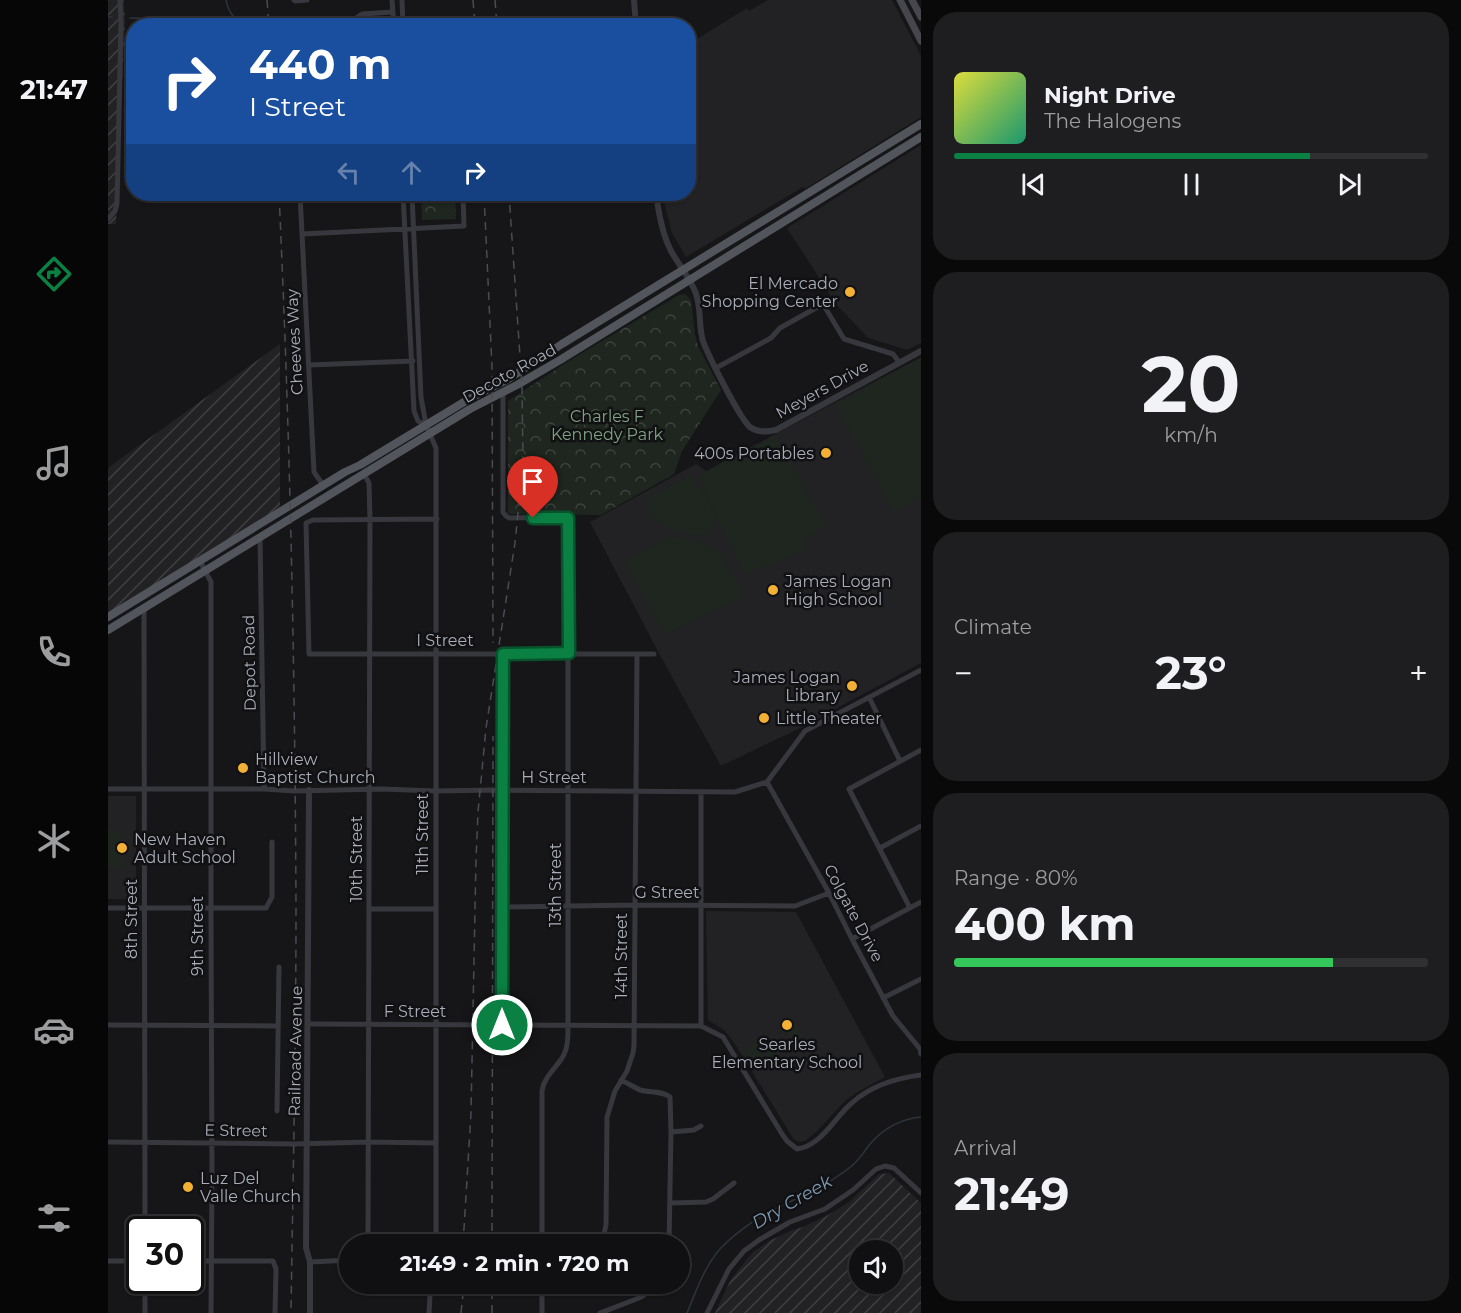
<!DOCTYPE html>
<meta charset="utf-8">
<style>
:root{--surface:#101012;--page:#1e1e20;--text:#f1f3f6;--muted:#9c9d9f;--line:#303032;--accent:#0b8043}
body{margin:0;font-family:Montserrat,sans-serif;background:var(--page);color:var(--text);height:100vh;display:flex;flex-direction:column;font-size:22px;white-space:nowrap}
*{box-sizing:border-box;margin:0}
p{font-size:20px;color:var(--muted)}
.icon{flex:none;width:33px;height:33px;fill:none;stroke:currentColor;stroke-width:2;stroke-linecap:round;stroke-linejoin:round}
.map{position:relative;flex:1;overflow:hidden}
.details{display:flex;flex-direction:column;gap:12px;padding:12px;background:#09090a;width:540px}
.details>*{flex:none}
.banner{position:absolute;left:18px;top:18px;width:570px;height:183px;border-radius:24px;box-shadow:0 2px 4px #0004,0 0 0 2px var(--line);background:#1a4fa0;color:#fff;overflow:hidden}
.tools{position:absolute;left:741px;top:1240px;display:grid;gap:12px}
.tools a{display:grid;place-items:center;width:54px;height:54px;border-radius:50%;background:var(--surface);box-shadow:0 2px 4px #0004,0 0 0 2px var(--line);font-size:30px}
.speed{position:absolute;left:18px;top:1216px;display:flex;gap:12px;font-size:30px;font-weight:700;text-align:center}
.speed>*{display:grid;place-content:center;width:78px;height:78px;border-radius:50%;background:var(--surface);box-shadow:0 2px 4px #0004,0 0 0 2px var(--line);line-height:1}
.speed .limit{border:3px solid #111;border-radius:9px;background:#fff;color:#111}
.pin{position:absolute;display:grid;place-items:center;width:51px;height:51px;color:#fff;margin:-62px -26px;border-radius:50% 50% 50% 0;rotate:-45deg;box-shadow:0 0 6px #0007}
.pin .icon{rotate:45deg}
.me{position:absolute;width:66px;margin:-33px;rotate:0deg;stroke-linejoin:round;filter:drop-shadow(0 0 4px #0008)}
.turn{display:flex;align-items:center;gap:21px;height:126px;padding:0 24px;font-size:27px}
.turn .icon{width:78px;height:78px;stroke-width:2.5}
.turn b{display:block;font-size:42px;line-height:51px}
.lanes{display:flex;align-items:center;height:57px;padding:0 24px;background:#0003;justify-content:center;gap:30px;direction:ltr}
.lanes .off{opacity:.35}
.big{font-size:45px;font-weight:700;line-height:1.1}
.details .card{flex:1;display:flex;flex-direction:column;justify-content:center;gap:9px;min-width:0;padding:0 21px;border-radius:24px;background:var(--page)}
.details .dial{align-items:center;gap:0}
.dial b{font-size:78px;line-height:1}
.song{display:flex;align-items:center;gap:18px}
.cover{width:72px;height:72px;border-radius:9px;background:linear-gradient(135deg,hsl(60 70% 55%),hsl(160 70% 35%))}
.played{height:6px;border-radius:3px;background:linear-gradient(90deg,var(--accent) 75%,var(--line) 75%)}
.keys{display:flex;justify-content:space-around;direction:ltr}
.heat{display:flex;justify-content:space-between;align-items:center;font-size:33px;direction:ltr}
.charge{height:9px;border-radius:4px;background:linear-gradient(90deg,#34c759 80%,var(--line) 0)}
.trip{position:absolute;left:231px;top:1234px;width:351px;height:60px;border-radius:30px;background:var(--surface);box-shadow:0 2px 4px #0004,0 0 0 2px var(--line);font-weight:700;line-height:60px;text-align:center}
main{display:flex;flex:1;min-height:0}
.tab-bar{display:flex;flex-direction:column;width:108px;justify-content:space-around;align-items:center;background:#060607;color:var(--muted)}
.tab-bar .icon{width:42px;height:42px}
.tab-bar .active{color:var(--accent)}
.tab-bar b{font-size:27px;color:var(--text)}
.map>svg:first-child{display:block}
.built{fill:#222225}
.industrial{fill:url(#industrial-furrows);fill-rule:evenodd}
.park{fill:url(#park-crowns)}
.garden{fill:#1e261f}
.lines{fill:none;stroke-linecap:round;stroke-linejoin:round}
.stream{stroke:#2c353c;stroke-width:1.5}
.minor{stroke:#37383d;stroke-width:5}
.tertiary{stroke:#37383d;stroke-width:6}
.secondary{stroke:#45474d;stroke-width:7}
.primary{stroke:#53555c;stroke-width:8}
.rail{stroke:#4a4c52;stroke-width:1.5;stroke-dasharray:8 6;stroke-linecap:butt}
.route-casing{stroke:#07532c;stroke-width:15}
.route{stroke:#0b8043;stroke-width:10}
.poi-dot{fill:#f2b134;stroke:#111113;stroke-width:2}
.labels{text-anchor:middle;stroke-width:5;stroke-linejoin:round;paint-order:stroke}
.poi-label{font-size:16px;fill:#a8adb8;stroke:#111113;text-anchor:start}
.street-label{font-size:16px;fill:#a8adb8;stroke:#111113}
.park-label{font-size:16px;fill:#7fa381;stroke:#111113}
.water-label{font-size:18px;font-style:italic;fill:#7f9bb3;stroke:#111113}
</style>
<main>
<nav class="tab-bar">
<b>21:47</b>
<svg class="icon active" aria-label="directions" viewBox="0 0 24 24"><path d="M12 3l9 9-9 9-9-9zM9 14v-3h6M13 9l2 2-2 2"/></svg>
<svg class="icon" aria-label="music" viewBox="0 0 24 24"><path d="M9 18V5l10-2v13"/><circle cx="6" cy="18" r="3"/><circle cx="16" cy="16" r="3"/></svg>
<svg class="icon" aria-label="phone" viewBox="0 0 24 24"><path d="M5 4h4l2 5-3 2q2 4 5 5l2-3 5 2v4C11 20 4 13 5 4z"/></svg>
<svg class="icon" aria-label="climate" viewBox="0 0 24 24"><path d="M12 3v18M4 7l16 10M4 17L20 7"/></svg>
<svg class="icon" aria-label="car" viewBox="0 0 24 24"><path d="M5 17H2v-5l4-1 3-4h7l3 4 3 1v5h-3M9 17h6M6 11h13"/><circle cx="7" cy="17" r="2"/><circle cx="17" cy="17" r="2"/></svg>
<svg class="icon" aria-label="filters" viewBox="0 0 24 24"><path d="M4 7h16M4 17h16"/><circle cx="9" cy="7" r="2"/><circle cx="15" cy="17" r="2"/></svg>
</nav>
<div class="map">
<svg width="813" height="1313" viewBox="0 0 813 1313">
<defs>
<pattern id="industrial-furrows" width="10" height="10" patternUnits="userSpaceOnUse" patternTransform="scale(1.5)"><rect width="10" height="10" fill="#222225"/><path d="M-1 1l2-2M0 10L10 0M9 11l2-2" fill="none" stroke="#3f3f43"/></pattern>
<pattern id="park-crowns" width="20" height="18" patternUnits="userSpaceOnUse" patternTransform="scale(1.5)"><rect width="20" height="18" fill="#1e261f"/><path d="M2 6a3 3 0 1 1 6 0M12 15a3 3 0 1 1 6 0" fill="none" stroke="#3c433d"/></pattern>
</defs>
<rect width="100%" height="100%" fill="#161618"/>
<path class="built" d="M660,0H784L813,56V117L697,189L695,187L578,257L564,233L554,194H580L581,44L639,8L641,11Z
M813,145V343L799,350L760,338L728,304L679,228Z
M813,357V663L688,730L613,766L553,657L482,522L588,464L598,471Z
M0,796H28V899H0Z
M598,911L688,912L777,1077L748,1093L736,1102L709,1131L697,1141L690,1142L685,1138L627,1044L617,1031L600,1020Z"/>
<path class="industrial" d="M0,0H16L17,22L8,224H0Z
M172,344V509L0,614V468Z
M781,1173L813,1203V1313H607L623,1279L645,1252L661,1241L682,1231L695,1227L720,1215L741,1202L771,1174ZM752,1251H784V1284H752Z"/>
<path class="park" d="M313,194H347L348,219L314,220Z
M577,294L583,300L587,335L590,346L613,390L574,451L566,474L493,515L400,514V401L464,359L571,295Z
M678,1038L683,1046L661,1059L656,1051Z"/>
<path class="garden" d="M813,358V497L785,512L728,404Z
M668,435L718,526L693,539L698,550L637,574L589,476Z
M582,475L596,496L609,522L608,525L593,536C572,532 538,528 539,499Z
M561,536L591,540L613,552L632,589L630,599L557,635L517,561Z
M0,829H6L14,837V867H0Z
M685,1020L695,1037L684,1044L674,1027Z
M648,1042L659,1060L648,1067L637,1049Z"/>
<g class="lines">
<path class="stream" d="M118,0C120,12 126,18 135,26
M0,17H4
M22,18L98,20
M579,1313C589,1289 599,1259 619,1242C632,1230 649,1218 665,1210C691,1197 717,1187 741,1168C750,1162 755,1153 762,1144C776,1128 792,1119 813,1117"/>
<path class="minor" d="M186,0L187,1L199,0
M284,0L286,26
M294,0L295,26
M236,26L254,14L285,12
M192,194L206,472L215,485
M295,194L306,411L310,421L318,425
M304,194L313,397L318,425L328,448V1245
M0,219L7,211L9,204L13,22L12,0
M194,234L356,226L355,194
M201,365L305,361
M608,368L663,338L672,328L715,304L736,339L785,354L791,362
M395,392V512L398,516L401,518L460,517V1026C460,1037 460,1049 454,1058C447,1069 436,1077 434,1091V1245
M256,474L261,483L262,520L260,1245
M329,519L205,520L198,523L201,654H546
M152,537L156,789
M92,561L103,582V921L104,1179L103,1313
M36,608L37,1230
M761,697L792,761
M659,782L721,893L744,939L785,1016L812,1049L813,1054
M0,789H156L187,791L274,789L328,791L384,790L627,792L659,782L697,731L813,670
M772,848L813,826
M394,907L527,905L687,906L721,893
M0,908H158L164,897V842
M802,908L741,789L813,750
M261,909H328
M744,939L813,902
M775,998L813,979
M201,1024L593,1026L615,1037L674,1134L679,1141L689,1149C714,1146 727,1116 745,1102C763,1086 789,1078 813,1075
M0,1025L170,1026
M394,1025L395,654
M593,1026V792
M513,1080C519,1083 526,1087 532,1090C542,1093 553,1090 562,1097L563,1132L561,1245
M169,1111L171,967
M563,1132L586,1130L593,1126
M0,1142L186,1144L261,1142L328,1143
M562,1203L598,1202L605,1199L626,1183
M482,1245L496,1234L498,1225L499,1117L507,1091L519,1071L525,1053L526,1046L529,654
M0,1261H32
M82,1261H165L168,1269L167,1313
M202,1262L242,1260
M37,1313V1281
M321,1313L322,1295L324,1284
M434,1313V1284
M492,1313L531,1298L536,1295L544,1284
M599,1313L621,1269L636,1251L651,1240L682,1222L717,1209L745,1190L768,1169L777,1166L786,1168L813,1193"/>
<path class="tertiary" d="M526,0L528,26
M548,194C551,214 554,233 563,251C571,265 581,277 587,291C594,308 590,325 595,341C600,355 632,419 642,427C650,433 659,432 668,430L813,351
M201,790L198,1248L202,1262V1313"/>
<path class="secondary" d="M792,0L813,41
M804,0L813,17"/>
<path class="primary" d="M0,617L237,472L252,465L361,399L399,380L454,344L813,124
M0,630L362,409L409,385L452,360L813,137"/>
<path class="rail" d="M159,0L161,26
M365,0L367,26
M387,0L389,26
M171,194C182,431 187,670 188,908C188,1043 185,1178 183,1313
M376,194L384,367L385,643
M355,1245L363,1113L368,859L370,812L378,728L407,543L415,463L414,386L401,194
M384,1245L385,736
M353,1313L356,1284
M384,1313V1284"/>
</g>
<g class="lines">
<defs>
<path id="route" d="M394,1025L395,654L461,653L460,518H425"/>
</defs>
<use href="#route" class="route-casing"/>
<use href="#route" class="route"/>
</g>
<g class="poi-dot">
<circle cx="742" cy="292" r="6"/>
<circle cx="718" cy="453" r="6"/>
<circle cx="665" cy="590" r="6"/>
<circle cx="744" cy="686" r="6"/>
<circle cx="656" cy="718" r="6"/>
<circle cx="135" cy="768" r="6"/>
<circle cx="14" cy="848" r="6"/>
<circle cx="679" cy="1025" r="6"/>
<circle cx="80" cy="1187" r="6"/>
</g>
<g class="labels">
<g class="poi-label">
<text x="730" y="289" text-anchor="end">El Mercado<tspan x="730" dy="18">Shopping Center</tspan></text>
<text x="706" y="459" text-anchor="end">400s Portables</text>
<text x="677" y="587">James Logan<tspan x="677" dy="18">High School</tspan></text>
<text x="732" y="683" text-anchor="end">James Logan<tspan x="732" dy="18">Library</tspan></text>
<text x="668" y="724">Little Theater</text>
<text x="147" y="765">Hillview<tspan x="147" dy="18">Baptist Church</tspan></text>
<text x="26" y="845">New Haven<tspan x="26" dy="18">Adult School</tspan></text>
<text x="679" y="1050" text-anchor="middle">Searles<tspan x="679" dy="18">Elementary School</tspan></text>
<text x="92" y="1184">Luz Del<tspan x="92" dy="18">Valle Church</tspan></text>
</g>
<g class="street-label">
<text transform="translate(186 342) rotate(-93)" y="6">Cheeves Way</text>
<text transform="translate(401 373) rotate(-29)" y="6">Decoto Road</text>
<text transform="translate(714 389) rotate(-29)" y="6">Meyers Drive</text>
<text x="337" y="646">I Street</text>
<text transform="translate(141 663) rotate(-91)" y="6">Depot Road</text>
<text x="446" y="783">H Street</text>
<text transform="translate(314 834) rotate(-90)" y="6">11th Street</text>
<text transform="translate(248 859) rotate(-90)" y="6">10th Street</text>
<text transform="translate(447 885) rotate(-90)" y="6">13th Street</text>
<text x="559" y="898">G Street</text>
<text transform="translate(746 913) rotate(62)" y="6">Colgate Drive</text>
<text transform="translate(23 919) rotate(-90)" y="6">8th Street</text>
<text transform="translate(89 936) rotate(-90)" y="6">9th Street</text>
<text transform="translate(513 956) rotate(-90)" y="6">14th Street</text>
<text x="307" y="1017">F Street</text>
<text transform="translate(187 1051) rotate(-89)" y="6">Railroad Avenue</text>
<text transform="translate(128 1130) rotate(1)" y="6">E Street</text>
</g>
<g class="park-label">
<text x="499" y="422">Charles F<tspan x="499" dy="18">Kennedy Park</tspan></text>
</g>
<g class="water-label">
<text transform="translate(684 1202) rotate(-30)" y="6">Dry Creek</text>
</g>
</g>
</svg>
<div class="tools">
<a><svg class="icon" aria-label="sound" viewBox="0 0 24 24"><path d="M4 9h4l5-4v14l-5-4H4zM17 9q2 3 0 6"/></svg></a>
</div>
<div class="speed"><div class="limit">30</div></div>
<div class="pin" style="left:425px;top:518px;background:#d93025"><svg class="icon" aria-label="arrive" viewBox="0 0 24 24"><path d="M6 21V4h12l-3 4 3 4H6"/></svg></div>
<svg class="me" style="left:394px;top:1025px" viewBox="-20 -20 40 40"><circle r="17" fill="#0b8043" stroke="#fff" stroke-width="3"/><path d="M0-11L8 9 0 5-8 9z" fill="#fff"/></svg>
<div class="trip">21:49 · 2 min · 720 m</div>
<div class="banner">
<div class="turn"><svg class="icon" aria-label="right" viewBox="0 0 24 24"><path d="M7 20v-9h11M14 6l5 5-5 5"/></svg><div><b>440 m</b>I Street</div></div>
<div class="lanes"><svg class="icon off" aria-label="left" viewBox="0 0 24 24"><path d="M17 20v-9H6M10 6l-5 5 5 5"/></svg><svg class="icon off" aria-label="ahead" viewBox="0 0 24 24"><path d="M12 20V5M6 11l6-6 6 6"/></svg><svg class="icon" aria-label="right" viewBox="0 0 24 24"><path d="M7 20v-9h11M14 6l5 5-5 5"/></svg></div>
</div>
</div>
<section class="details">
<div class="card">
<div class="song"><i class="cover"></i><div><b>Night Drive</b><p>The Halogens</p></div></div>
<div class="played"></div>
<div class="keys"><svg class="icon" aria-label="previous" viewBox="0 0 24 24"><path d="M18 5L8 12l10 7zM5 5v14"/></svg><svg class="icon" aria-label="pause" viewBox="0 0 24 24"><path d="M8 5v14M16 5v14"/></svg><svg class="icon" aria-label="next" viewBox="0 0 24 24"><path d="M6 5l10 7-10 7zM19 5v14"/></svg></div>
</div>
<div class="card dial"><b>20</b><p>km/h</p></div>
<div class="card"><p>Climate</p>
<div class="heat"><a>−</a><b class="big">23°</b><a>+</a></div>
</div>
<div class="card"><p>Range · 80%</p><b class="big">400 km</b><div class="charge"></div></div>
<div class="card"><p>Arrival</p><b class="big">21:49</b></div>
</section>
</main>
